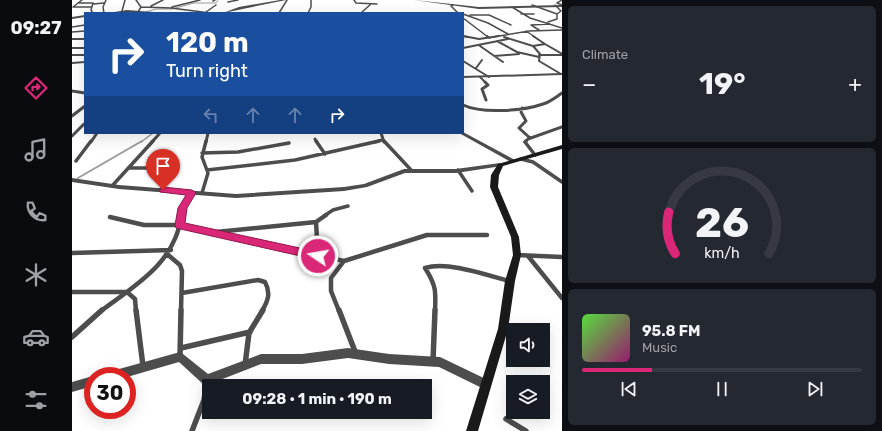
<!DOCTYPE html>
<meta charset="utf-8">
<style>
:root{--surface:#171b24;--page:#242831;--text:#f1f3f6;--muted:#9ea1a6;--line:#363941;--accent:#db2777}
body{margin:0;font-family:Rubik,sans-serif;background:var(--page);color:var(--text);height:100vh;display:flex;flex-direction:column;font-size:15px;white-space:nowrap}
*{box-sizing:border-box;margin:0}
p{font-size:13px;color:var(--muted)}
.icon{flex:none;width:22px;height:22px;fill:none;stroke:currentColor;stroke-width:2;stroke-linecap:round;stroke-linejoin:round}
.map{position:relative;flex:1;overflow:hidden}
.panel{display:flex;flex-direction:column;gap:6px;padding:6px;background:#0d0f14;width:320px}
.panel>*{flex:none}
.banner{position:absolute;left:12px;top:12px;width:380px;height:122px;border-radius:0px;box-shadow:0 4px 16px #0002;background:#1a4fa0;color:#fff;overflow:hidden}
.controls{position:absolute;left:434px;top:323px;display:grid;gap:8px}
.controls a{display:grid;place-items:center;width:44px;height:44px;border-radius:0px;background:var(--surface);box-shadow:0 4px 16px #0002;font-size:20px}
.speed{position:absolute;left:12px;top:367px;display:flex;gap:8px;font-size:20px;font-weight:700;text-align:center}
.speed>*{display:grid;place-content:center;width:52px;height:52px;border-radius:50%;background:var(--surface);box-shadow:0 4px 16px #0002;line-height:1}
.speed .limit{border:6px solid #d22;background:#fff;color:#111}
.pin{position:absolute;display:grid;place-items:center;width:34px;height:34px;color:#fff;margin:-41px -17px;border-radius:50% 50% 50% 0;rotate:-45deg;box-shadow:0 0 4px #0007}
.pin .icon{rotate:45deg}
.me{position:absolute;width:44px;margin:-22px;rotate:282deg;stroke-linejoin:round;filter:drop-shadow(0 0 3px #0008)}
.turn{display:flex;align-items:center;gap:14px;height:84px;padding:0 16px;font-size:18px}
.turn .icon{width:52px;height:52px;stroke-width:2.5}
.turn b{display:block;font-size:28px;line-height:34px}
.lanes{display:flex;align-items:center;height:38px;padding:0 16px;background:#0003;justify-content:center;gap:20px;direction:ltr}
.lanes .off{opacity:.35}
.big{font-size:30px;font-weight:700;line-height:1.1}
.panel .widget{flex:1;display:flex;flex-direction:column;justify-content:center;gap:6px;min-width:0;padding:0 14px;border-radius:6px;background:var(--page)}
.panel .dial{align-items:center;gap:0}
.dial svg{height:104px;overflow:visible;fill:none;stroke:var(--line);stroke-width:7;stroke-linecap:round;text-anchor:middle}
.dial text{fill:var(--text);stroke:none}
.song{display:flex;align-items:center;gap:12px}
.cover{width:48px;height:48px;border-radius:6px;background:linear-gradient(135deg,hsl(110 70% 55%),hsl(320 70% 35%))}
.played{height:4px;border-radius:2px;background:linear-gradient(90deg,var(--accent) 25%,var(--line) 25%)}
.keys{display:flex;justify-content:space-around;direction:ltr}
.heat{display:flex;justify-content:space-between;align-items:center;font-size:22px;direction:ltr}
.trip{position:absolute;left:130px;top:379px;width:230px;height:40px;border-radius:0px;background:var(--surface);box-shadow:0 4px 16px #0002;font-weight:700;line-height:40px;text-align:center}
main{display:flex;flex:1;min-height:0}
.menu{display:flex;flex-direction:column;width:72px;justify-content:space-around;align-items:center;background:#090b0e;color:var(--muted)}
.menu .icon{width:28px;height:28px}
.menu .selected{color:var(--accent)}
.menu b{font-size:18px;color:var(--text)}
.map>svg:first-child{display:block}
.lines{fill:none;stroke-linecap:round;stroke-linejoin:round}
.stream-far2{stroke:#9b9b9b;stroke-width:1}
.stream-far1{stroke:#9b9b9b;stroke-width:1.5}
.stream{stroke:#9b9b9b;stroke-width:2}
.minor-far5{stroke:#4d4d4d;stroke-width:1.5}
.minor-far4{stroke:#4d4d4d;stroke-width:2}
.minor-far3{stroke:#4d4d4d;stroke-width:3}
.minor-far2{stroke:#4d4d4d;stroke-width:3.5}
.minor-far1{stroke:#4d4d4d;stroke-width:4.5}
.minor{stroke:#4d4d4d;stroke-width:5.5}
.tertiary{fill:#4d4d4d;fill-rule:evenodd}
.secondary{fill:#1a1a1a;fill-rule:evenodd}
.route{fill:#db2777;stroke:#8e194d}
</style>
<main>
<nav class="menu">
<b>09:27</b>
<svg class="icon selected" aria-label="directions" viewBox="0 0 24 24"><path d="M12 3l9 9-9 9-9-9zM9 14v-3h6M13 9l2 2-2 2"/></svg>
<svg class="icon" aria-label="music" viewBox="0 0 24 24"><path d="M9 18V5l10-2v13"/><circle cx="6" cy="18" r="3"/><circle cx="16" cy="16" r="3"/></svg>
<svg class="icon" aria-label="phone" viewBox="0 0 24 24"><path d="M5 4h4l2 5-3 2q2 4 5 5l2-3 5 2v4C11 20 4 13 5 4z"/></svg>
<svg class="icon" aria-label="climate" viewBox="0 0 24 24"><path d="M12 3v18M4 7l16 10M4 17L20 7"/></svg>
<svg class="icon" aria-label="car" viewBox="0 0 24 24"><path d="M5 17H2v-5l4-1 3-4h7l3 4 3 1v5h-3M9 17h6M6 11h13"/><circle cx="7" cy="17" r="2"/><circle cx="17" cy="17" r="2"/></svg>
<svg class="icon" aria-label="filters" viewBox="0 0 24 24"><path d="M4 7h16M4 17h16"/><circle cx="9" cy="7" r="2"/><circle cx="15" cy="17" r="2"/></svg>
</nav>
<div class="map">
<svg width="490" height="431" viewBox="0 0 490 431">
<rect width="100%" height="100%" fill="#fff"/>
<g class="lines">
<path class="stream-far2" d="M71,13L84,9H100L122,3H144L146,0"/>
<path class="stream-far1" d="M69,142L81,133"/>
<path class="stream" d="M6,178L70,141"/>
<path class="minor-far5" d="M10,0L1,7H20
M64,0L69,7L66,12
M282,0L284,3L305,4
M490,0L485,3L490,5
M141,1L143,0
M156,2L166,0
M7,3H21L19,10L21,13
M21,4L32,3
M381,5L379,6L386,13
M460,5L485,14
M79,6L91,0
M69,7L99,8L138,13
M100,7L128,0
M440,7L458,18L490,28
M50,11L53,0
M134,12L144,5
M32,13L31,7L34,0
M196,13H206
M207,13L215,0
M236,13L239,7V0
M289,13L299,4
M391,14L416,23L436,34
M449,14H462
M398,15H417L439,25
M391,18L416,37
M476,22L485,19V14L489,11L483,5
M0,27L13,25
M467,30L459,25L478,24
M454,31L463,37
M0,32L13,31
M391,36L395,37
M421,37L457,31L490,30"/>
<path class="minor-far4" d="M391,36L407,39L427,36
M415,36L418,38
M432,37L461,46L468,54L467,61L489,74
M0,39H13
M425,41L445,52L467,57
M473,44L490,54
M408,46L431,62
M461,46L473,44L461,36
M0,48H13
M391,48L436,39
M0,55H13
M467,55H490
M422,56L447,54
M391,61L417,77
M0,63L13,62
M404,68L410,60
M408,77L414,83"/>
<path class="minor-far3" d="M413,82L416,85L410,89L414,100
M0,91L13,93
M391,105C410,114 451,111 471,104C478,102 484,97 490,93
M450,108L449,112L454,121L447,128L458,138
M0,116L13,106
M309,133L312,142
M0,136L12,124
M243,139L245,142
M19,142L25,133
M80,142L88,133
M134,142L136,133
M303,142L310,140
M453,142L456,139L490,127"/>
<path class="minor-far2" d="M244,141L253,154
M312,141L340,171
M454,141L453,142L463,155
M130,153L166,152L217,143
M449,159L461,162L490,182
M4,161L19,141
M56,168H105
M135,170L223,160L307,141
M386,170L400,191
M40,186L81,141
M130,193L136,173L130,157L134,141
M110,216L111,208L120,193
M252,216L261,210L276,206"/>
<path class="minor-far1" d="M38,217L72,225H107L272,261
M144,232L244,222
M0,253L99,250
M95,254L108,265L110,271L109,311
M445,255L490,257
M246,256L244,222L254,215
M456,256L490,298
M0,292H55L63,299L64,311
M110,293L186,280L193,282C199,293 196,301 190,311
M29,311C65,284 102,264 110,215
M267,311L259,291V278L272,261L355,235H415
M363,311C364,291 364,285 353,268C376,261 414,275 437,281"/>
<path class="minor" d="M64,310L71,366
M267,310L284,354
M0,337L30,310
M109,348L178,332
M108,356L109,310
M361,361L363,310
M173,365L177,333L191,310
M434,419L454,431
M120,431L132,400L135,381"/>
<path class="tertiary" d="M208,0H214L151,13L167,7Z
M342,0L407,7L490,5V7L407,9Z
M55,10L81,12L82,13L55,12L36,13Z
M13,15V17L0,19V17Z
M490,73V75L391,78V76Z
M391,132L443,160L444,161L443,162H439L387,133H391Z
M428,163L431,165L430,166L384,173H333L295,187L272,191L164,198L47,189L0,182V178L47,185L164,194L272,187L292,184L332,169H384Z
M276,348L317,354L368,357L418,381L419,385L418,389L414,390L367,367L317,364L276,358L230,364H189L135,385L131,384L107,362L55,377L35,376L36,372L40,371L108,352L111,354L136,374L189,354H230Z
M21,376V386L0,392V382Z"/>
<path class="secondary" d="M490,145V149L431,166L427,175L426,187L447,237L449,255L443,281L436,329L406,431H394L426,329L433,281L441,255L439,237L418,187L419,175L426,164Z"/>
</g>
<path class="route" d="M91,187L120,190L124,193L115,208L113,223L246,252L251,256L246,260L104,228L103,225L106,208L114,195L88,192V188Z"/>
</svg>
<div class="controls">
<a><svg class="icon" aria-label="sound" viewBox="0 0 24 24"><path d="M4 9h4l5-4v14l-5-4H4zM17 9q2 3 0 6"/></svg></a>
<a><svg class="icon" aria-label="layers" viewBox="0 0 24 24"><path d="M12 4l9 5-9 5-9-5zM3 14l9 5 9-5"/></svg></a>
</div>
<div class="speed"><div class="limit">30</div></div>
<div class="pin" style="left:91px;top:190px;background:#d93025"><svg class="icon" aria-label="arrive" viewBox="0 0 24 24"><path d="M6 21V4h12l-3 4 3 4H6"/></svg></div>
<svg class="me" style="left:246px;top:256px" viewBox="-20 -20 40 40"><circle r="17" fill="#db2777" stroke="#fff" stroke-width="3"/><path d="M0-11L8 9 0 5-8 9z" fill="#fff"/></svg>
<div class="trip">09:28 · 1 min · 190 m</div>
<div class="banner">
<div class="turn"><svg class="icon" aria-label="right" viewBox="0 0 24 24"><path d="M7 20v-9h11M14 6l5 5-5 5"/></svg><div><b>120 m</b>Turn right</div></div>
<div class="lanes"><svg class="icon off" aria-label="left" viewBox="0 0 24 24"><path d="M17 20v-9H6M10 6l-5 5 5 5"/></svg><svg class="icon off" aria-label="ahead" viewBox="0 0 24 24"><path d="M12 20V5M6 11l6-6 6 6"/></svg><svg class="icon off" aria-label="ahead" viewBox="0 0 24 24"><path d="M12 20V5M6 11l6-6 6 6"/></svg><svg class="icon" aria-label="right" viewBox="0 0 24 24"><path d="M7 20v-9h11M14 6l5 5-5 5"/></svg></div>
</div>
</div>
<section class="panel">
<div class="widget"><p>Climate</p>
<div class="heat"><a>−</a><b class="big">19°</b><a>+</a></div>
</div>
<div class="widget dial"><svg viewBox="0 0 100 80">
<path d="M14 69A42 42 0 1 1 86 69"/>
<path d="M14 69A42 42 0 0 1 9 37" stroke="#db2777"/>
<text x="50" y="56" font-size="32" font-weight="700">26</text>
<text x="50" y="72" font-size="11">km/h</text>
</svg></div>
<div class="widget">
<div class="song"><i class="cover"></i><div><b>95.8 FM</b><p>Music</p></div></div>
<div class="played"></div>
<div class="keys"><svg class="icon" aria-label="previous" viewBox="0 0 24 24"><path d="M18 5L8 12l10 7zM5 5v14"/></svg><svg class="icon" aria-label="pause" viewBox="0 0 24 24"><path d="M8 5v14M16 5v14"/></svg><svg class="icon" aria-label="next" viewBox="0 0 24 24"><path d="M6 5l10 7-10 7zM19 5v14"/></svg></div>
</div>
</section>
</main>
